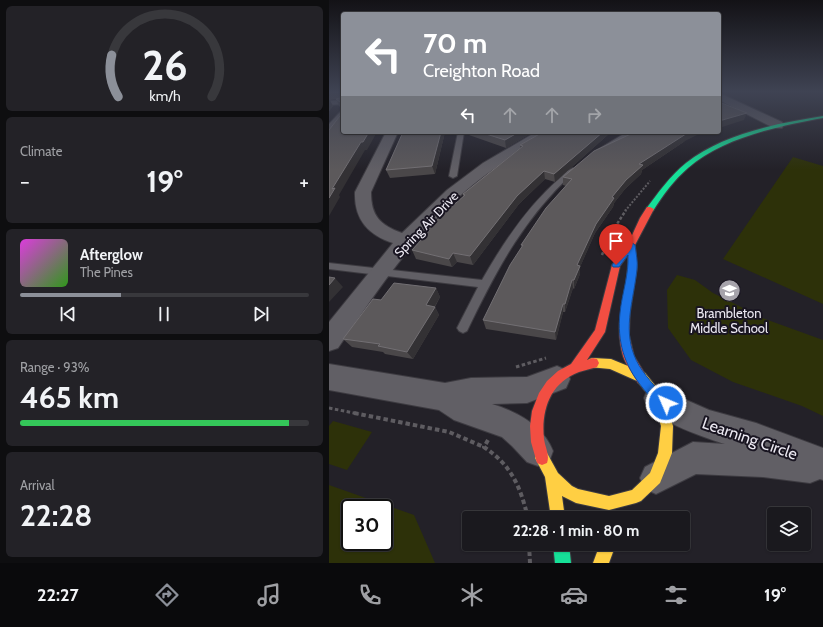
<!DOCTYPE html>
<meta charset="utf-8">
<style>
:root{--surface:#1a191e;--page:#232227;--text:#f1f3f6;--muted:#9fa0a4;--line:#38383c;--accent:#8c9099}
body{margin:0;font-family:Cabin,sans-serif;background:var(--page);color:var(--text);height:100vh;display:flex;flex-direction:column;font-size:15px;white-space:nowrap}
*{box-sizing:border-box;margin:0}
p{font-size:13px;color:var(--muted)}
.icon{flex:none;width:22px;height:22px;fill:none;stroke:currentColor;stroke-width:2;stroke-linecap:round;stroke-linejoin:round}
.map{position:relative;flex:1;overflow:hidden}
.side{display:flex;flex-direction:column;gap:6px;padding:6px;background:#0e0e10;width:329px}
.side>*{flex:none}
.hud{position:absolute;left:12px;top:12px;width:380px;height:122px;border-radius:4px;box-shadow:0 1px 3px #0004,0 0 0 1px var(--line);background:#8c9099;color:#fff;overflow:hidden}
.buttons{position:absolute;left:438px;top:507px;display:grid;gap:8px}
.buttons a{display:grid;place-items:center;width:44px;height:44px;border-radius:4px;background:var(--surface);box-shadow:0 1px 3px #0004,0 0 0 1px var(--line);font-size:20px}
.speed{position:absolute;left:12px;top:499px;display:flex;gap:8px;font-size:20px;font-weight:700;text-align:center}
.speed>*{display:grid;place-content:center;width:52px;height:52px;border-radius:50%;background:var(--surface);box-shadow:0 1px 3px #0004,0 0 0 1px var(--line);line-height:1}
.speed .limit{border:2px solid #111;border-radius:6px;background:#fff;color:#111}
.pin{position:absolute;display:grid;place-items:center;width:34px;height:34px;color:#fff;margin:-41px -17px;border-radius:50% 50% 50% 0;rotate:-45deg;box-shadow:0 0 4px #0007}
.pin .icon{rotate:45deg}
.me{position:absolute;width:44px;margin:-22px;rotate:315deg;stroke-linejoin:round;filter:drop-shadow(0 0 3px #0008)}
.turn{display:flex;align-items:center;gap:14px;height:84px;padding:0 16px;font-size:18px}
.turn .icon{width:52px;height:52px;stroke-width:2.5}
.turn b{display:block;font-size:28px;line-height:34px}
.lanes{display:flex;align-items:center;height:38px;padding:0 16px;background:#0003;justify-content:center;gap:20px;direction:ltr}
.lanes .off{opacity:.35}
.big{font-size:30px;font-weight:700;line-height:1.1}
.side .tile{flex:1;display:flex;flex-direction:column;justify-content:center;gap:6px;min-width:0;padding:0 14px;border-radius:6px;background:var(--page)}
.side .dial{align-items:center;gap:0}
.dial svg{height:104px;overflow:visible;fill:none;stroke:var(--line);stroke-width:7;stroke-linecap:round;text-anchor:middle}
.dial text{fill:var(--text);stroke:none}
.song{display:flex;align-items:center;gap:12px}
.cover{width:48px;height:48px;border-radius:6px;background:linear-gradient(135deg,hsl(300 70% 55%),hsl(110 70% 35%))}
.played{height:4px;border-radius:2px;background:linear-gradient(90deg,var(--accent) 35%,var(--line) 35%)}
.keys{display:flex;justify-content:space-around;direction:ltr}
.heat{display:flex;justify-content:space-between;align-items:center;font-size:22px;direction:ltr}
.charge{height:6px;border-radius:3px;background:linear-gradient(90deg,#34c759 93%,var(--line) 0)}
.trip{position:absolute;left:133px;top:511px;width:228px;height:40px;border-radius:4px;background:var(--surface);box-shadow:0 1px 3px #0004,0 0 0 1px var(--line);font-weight:700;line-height:40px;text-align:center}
.tabs{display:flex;height:64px;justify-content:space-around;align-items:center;background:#0a0a0c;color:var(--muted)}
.tabs .icon{width:28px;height:28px}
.tabs .active{color:var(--accent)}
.tabs b{font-size:18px;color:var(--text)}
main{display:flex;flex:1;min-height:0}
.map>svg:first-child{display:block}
.green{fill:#2d3109;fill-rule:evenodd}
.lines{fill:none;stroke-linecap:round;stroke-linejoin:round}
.lane-casing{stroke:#3d3b41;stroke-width:2}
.street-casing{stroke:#3d3b41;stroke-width:2}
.fast-casing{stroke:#3d3b41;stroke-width:2}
.slow-casing{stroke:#3d3b41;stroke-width:2}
.jam-casing{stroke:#3d3b41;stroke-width:2}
.path-far3{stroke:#5e5c61;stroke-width:2;stroke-dasharray:2 1.5;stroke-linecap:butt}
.path-far2{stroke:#5e5c61;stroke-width:2.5;stroke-dasharray:3 2;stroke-linecap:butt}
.path-far1{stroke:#5e5c61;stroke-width:3;stroke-dasharray:3.5 2.5;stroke-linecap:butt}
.path{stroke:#5e5c61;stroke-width:4;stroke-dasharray:4.5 3;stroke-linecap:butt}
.lane{fill:#615f65;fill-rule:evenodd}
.street{fill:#615f65;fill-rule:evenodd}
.fast{fill:#16e098;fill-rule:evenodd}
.slow{fill:#ffcf43;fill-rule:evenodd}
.jam{fill:#f24e42;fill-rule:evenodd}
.wall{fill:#4a4749}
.shaded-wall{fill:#333134}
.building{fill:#5c595b;stroke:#726f73}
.route{fill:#1a73e8;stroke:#114b97}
.labels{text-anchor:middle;stroke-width:4;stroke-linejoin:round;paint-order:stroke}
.street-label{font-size:13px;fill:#ece9f2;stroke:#191521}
.poi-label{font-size:13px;fill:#ece9f2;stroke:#191521}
.near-street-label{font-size:16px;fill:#ece9f2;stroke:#191521}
</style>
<main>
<section class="side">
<div class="tile dial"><svg viewBox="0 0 100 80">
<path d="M14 69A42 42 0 1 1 86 69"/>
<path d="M14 69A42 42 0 0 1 9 37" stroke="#8c9099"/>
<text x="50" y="56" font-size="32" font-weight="700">26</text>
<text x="50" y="72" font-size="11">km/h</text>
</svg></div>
<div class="tile"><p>Climate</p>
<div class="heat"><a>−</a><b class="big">19°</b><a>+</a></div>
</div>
<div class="tile">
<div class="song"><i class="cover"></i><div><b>Afterglow</b><p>The Pines</p></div></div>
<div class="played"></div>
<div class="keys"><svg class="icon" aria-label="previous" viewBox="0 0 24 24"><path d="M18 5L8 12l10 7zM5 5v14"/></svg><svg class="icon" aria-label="pause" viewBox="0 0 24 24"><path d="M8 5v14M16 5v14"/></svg><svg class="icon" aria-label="next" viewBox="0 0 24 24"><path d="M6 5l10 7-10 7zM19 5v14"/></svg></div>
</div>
<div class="tile"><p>Range · 93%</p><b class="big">465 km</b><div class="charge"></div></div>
<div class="tile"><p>Arrival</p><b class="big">22:28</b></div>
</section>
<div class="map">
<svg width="494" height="563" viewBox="0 0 494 563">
<rect width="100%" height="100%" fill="#232128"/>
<path class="green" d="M464,157L494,166V304L394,259Z
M348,275L366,280L384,293L436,319L494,340V416L473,406L404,382L362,360L339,328L338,290Z
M4,421L43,432L18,470L0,464V426Z
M0,485L85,515L106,563H0ZM21,508H55V542H21Z"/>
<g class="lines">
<defs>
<path id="lane" d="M14,100V104L0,105V101Z
M14,109V114L0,130V124Z
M129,132H135L128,176L124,178L120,176Z
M298,132H305L273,151L268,150Z
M244,168L247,170L246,171C194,219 168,269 138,331L134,333L130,331L128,328L149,287L0,269V263L153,280C174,243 198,207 230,179C234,175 238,170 244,168Z"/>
<path id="street" d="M390,93L453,122L455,125L453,128H445L390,100Z
M57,132H69L42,192C42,216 51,225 73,233L118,190L154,163L207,132H222L220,135C181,156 144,181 113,213C73,253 41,301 9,348L0,351V322L64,243C39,235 25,219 26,192Z
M0,364L116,383L142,378L198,377L228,366L237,370L241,379L237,388L198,403L163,404C189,412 214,426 224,451L220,462L209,466L198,462L183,446L173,437L125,420L110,410L0,390Z
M329,384L339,388L355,399L380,410L427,423L494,448V480L491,479L481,483L434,477L367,474L327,494L316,489L311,478L316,467L364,442L396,444C379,439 328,421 319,407C317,404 316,401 315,398L319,388Z"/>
<path id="fast" d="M494,116V118C450,126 393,138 359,168C345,180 334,195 324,211H321L317,209C329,193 341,176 357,163C393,134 449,123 494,116Z
M224,544H240L242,563H226Z"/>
<path id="slow" d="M264,358L282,359L316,373L334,395L344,426L343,453L331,483L312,501L307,503L280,510L247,503L233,496L236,518H222L216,477L206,458L208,453L213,451L218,453L229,473L243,486L249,489L280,496L303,490L321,473L329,453L332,426L325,402L308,381L281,369L260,367L258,363L260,359Z
M271,544H287L280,563H264Z"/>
<path id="jam" d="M318,207H321L325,209L306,245L308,268L301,312L300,335L305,356L319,379L317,383L313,384L309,383C304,374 297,365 294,356C283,317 301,291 299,255L291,266L276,332L258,360L264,358L268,359L270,363L268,367C262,369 256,370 250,372C221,383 212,410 215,439C216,447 221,455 218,463L213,465L208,463L202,442L201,426L203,411L210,393L218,381L229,371L242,364L266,330L283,265L299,244L311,218Z"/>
</defs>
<use href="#lane" class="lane-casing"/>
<use href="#street" class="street-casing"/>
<use href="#fast" class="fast-casing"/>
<use href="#slow" class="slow-casing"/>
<use href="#jam" class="jam-casing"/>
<path class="path-far3" d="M296,211L321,181"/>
<path class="path-far2" d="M273,255L281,235L297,210"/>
<path class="path-far1" d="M187,367L217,358
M0,408L30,414"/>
<path class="path" d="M25,413L120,432L155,447
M159,440L155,447C183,466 191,486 199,518
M200,544L201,563"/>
<use href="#lane" class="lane"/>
<use href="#street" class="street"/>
<use href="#fast" class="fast"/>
<use href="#slow" class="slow"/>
<use href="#jam" class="jam"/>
</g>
<path class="wall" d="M0,91H14V109L10,106L7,99L1,100L4,106L0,111Z
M74,132H116L106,174L61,178L57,170Z
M139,132H204L177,148L140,135Z
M214,132H282L226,182L216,179L190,204L144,265L128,262L123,267L87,259L83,250L100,232L99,230L134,197V194L191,148V145Z
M356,141L313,170L312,174L296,189L285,203L284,207L266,233L251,267V274L245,289L244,288L236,312H234L227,340L157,329L154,320L193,247L192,245L237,186L234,185V177Z
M107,288L111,297L106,307L110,315L84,359L56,354L54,352L23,347L14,339L52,300Z"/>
<path class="shaded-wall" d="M0,99L4,106L0,111Z
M418,113L415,120L390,128V121Z
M40,132H48L38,150H36L10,195L11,197L0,216V198L3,189L32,142Z
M112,132H116L106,174L103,166Z
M190,132H204L177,148L176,140Z
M274,132H282L226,182L225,174Z
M360,132H374L356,141L313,170L312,174L296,189L285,203L284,207L266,233L251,267V274L245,289V280L248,265L267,224L283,197L310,164Z
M215,171L216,179L190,204L144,265L141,256L188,196Z
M124,253L128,262L123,267L120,259Z
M6,278L14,287L0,302V285Z
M243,280L244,288L236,312V304Z
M107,288L111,297L102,313L97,305Z
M234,304V312L227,340L226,332Z
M106,307L110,315L84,359L78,352Z"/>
<path class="building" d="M0,91H14V104L7,99L11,98L12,92L0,93Z
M390,102L418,113L390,121Z
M14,112V132H40L34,142H32L3,189L6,188L0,198V130Z
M74,132H112L103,166L57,170Z
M151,132H190L176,140Z
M214,132H274L225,174L215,171L188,196L141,256L124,253L120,259L83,250L101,230H99L112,216L136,195L134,194L194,146L191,145Z
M306,132H360L310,164L314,165L297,180L283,197L285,198L267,224L248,265L251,266L245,280H243L236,304H234L226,332L154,320L181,265L194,245H192L217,208L243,179L234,177L265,151Z
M0,277L6,278L0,285Z
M65,283L107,288L97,305L106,307L78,352L49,346L51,344L14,339L44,299L52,300Z"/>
<linearGradient id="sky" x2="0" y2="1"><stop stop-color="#131216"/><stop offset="0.54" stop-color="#3f4353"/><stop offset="1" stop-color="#3f4353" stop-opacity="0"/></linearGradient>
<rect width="494" height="170" fill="url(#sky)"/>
<path class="route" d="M302,242L306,245C307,253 309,262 308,269C305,298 294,327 305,355C310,369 323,383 332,393C337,397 341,398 343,403L341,408L337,409C326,405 320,396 313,387C295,365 288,341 291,313C293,293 300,275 299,255L290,267H284L283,265L299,243Z"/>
<defs>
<symbol id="school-disc" viewBox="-11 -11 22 22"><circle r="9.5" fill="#a6a3ab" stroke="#191521"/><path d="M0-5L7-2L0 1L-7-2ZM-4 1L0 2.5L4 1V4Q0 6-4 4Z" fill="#fff"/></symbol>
</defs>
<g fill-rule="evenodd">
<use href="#school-disc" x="388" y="278" width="25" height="25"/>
</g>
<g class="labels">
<g class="street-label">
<text transform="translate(97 224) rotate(-46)" y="5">Spring Air Drive</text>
</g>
<g class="poi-label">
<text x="400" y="318">Brambleton<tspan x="400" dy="15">Middle School</tspan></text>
</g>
<g class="near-street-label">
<text transform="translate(421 438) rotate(19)" y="6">Learning Circle</text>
</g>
</g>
</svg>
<div class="buttons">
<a><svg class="icon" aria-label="layers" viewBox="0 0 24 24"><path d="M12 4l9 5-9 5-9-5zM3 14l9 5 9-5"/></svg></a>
</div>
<div class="speed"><div class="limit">30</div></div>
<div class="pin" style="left:287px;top:265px;background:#d93025"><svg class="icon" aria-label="arrive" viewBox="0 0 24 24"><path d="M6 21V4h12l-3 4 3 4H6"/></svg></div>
<svg class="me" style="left:337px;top:403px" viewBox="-20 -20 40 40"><circle r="17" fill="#1a73e8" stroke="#fff" stroke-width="3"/><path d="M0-11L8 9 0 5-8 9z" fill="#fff"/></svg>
<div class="trip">22:28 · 1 min · 80 m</div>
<div class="hud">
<div class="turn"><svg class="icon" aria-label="left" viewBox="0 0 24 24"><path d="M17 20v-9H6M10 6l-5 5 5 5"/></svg><div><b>70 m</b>Creighton Road</div></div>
<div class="lanes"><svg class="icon" aria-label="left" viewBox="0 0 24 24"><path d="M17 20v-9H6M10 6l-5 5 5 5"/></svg><svg class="icon off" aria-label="ahead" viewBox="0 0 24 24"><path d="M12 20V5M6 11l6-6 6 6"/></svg><svg class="icon off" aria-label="ahead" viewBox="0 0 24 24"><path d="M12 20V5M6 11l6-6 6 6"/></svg><svg class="icon off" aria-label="right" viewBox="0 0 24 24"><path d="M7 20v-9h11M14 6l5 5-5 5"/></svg></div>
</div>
</div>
</main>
<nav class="tabs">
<b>22:27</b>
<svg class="icon active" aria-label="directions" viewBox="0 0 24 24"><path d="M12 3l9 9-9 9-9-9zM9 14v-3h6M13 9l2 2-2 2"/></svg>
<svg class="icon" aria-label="music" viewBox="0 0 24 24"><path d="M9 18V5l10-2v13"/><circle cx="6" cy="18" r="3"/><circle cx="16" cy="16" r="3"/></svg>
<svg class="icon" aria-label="phone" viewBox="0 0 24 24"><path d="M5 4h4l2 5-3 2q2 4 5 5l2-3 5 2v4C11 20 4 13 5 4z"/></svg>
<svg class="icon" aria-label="climate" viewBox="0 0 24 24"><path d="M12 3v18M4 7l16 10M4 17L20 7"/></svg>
<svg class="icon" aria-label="car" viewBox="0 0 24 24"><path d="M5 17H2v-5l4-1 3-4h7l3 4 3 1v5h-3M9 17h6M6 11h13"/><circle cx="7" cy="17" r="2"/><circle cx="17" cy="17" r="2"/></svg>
<svg class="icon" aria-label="filters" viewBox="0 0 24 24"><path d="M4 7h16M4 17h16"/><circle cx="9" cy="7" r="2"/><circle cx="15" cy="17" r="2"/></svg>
<b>19°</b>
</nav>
